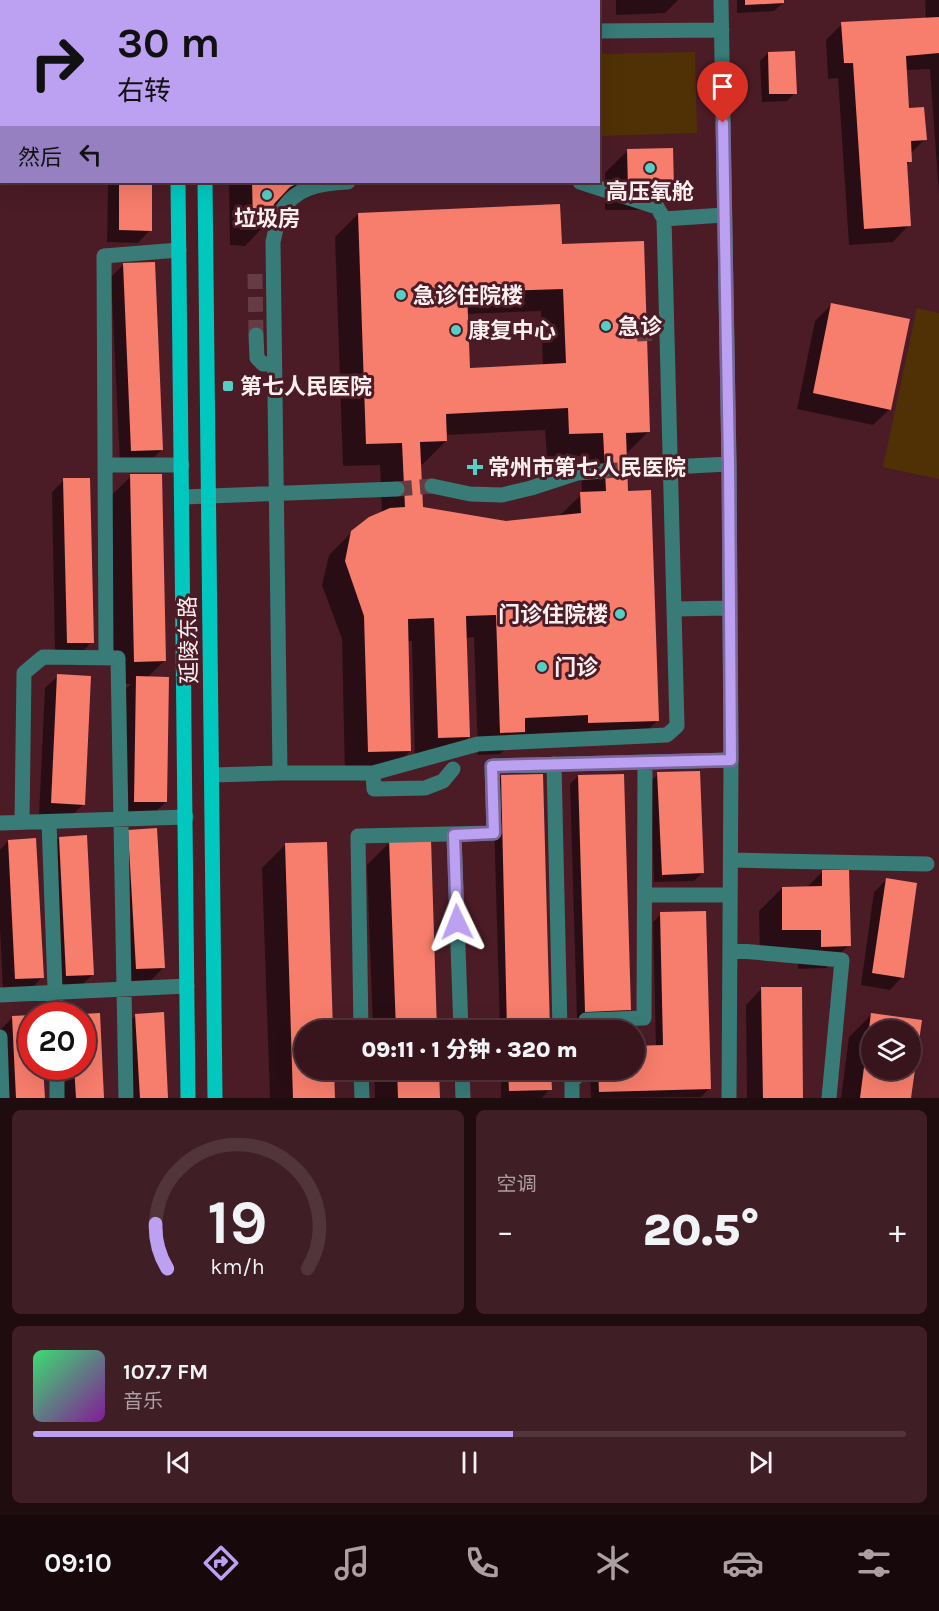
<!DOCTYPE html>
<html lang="zh">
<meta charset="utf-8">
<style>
:root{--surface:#38151c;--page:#3f1e25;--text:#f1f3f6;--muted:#ab9fa3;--line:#52343b;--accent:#bca0f2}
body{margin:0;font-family:Karla,"Noto Sans SC",sans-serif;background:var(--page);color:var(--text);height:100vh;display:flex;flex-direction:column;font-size:22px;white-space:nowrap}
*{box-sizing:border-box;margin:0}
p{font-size:20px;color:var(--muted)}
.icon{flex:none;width:33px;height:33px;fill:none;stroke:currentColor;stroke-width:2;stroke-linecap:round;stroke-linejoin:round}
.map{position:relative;height:1098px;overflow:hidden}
.sheet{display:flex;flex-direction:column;gap:12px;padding:12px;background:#1f0c0f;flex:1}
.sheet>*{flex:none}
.top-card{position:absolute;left:0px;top:0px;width:600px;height:183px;box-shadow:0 6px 24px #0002,0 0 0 2px var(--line);background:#bca0f2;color:#111;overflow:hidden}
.tools{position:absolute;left:861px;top:1020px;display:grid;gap:12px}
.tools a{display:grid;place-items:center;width:60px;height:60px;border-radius:50%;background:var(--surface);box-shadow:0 6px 24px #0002,0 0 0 2px var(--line);font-size:30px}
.speed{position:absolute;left:18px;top:1002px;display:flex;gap:12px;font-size:30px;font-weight:700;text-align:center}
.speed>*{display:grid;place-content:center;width:78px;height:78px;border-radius:50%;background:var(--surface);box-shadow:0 6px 24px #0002,0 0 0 2px var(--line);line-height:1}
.speed .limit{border:9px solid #d22;background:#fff;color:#111}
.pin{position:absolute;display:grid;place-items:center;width:51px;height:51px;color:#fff;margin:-62px -26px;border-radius:50% 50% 50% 0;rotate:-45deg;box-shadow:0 0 6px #0007}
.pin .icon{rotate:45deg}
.me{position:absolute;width:66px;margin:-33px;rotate:358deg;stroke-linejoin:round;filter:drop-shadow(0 0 4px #0008)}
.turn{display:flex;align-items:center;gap:21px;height:126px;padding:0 18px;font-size:27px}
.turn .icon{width:78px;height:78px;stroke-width:2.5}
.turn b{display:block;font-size:42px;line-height:51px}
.then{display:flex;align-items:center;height:57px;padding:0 18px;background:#0003;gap:12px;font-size:22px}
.big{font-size:45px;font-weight:800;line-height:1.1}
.sheet .card{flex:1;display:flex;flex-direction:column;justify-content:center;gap:9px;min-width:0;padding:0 21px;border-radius:9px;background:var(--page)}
.sheet .dial{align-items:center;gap:0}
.dial svg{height:156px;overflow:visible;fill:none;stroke:var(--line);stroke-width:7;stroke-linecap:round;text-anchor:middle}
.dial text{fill:var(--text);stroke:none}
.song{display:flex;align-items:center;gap:18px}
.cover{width:72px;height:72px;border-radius:9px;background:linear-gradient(135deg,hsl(140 70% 55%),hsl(290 70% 35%))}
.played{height:6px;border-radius:3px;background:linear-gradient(90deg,var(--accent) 55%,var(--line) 55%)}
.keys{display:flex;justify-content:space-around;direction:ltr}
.heat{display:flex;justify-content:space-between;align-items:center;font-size:33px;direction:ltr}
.sheet .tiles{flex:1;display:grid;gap:12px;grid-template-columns:1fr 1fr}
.card:last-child{grid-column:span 2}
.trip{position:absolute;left:294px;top:1020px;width:351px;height:60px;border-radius:30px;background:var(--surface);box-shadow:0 6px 24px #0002,0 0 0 2px var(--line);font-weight:800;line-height:60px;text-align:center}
.dock{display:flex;height:96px;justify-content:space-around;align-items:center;background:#16080b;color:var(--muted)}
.dock .icon{width:42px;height:42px}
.dock .active{color:var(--accent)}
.dock b{font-size:27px;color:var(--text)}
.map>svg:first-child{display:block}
.green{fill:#503105}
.shadow{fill:#0007;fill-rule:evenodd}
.building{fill:#f77d6c;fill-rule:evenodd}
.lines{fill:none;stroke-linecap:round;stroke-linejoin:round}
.minor-tunnel{stroke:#663c44;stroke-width:15;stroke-dasharray:15 8;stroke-linecap:butt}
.minor{stroke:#387b77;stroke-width:15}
.major{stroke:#01c8bf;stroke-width:15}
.route-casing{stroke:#7a689d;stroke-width:15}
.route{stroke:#bca0f2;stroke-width:10}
.poi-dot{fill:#55cec6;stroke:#4b1c26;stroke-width:2}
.labels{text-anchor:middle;stroke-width:6;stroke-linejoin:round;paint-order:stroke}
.poi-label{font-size:22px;font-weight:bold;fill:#fdf0f1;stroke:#4b1c26;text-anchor:start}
.street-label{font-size:22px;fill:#fdf0f1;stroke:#4b1c26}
</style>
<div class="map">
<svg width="939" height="1098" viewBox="0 0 939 1098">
<rect width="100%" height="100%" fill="#4b1c26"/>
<path class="green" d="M695,52L697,133L599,136V54Z
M917,308L939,313V479L883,467Z"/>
<path class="shadow" d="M27,0H89L27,2Z
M123,0H159L157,2Z
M496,0H564L563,2Z
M616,0H678L665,13L616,15Z
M737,0H782L783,3L774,11L737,13Z
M925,0H939V195L930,69L906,70L908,109L925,139L910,154V161L905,166L909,225L893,242L849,245L838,78L828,79L826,40L842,24L926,19Z
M768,53L795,93L787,101L762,102L760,61Z
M628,150L672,187L649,210H605V173Z
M108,182H151L150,230L138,243L107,242Z
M231,182H321L272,206L268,222L245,246L230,245L229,183Z
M358,214L560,245L649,431L626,454V492L658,720L635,743L516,739L500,754L478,755L474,637L466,638L469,737L446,760H415L412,641H407L410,751L387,774L345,775L342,639L322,585L329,555L352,532L382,513L380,465L343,466L335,237ZM541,311L543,366L468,370L466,314ZM545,430L547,457L581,456L582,494L558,517L506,523L422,508L420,464H423L446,441L445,435Z
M123,265L162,449L149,462L120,463L111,277Z
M832,304L890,409L873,425L797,409L815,321Z
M131,476L164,661L147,678L166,802L153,814H122L124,690L131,684H112L108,499Z
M64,480L92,642L80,654L55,655L52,492Z
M58,676L84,804L71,816L39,815L45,688Z
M658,774L702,873L694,881L654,882L650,782Z
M542,776L549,1030H500L493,785L501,777Z
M578,776L629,1010L621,1018L577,1019L570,784Z
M129,832L163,968L151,980L124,981Z
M59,838L93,974L80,987L54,988L47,850Z
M8,841L42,977L30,990L3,991L0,929V850Z
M429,841L436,1030H373L367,865L390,842Z
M325,843L331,1030H304V1070H333L334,1098H270L262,868L285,845Z
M822,872L849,945L826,968L798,969V952L760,953L759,911L782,888H806Z
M887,879L902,977L890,990L861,985L874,892Z
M661,914L709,1089L701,1097L591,1098L590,1070H634L656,1047L653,922Z
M762,988L801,1098H747L746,1005Z
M98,1014L103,1098H63L62,1066H82V1016H76Z
M872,1014L920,1021L910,1098H841L849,1037ZM872,1030H910V1070H872Z
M136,1015L167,1098H127L123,1028Z
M12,1018L32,1066L43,1098H4L0,1030Z
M374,1070H437L438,1098H375Z
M501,1070H550V1089L542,1098H501Z"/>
<path class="building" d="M745,0H784V3L745,5Z
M939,17V53L906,56L909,108L924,107L927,140L911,141L912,162H907L911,226L864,229L853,63H844L841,22Z
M795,51L797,94H769L768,52Z
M673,148L674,188H628L627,149Z
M119,182H152V231L119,230Z
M252,182H301L290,187L274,204L269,223H253Z
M560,204L562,244L644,241L650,432L626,433L628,491L651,490L659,721L588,723V715L525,718V732L500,733L496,615L466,616L470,737L438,738L434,618L408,619L411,751L368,752L364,616L345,561L351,531L369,517L390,508L405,507L402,443L366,444L358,213ZM563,289L566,363L470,368L467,292ZM568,408L569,434L603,433L606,491L580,492L581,513L506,521L423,507L420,442L447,441L446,414Z
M155,262L163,450L131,451L123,263Z
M831,303L910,319L891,410L813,393Z
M130,474H162L166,661L134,662Z
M63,478H90L94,643H67Z
M57,674L91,676L85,805L51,803Z
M136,676L169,677L167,802H134Z
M700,771L704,873L662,875L657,772Z
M543,774L550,1030H507L501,775Z
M624,774L631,1010L585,1012L578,775Z
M157,828L165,968L136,969L128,830Z
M87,835L94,975L66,976L59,837Z
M36,838L44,978L15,979L8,840Z
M431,839L437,1030H396L389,840Z
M327,842L333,1030H304V1070H334L335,1098H293L285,843Z
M822,870H849L851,946L821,947V930H782V887L822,886Z
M886,878L917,883L904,978L872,973Z
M706,911L711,1089L599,1092L598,1070H634V1046L663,1045L660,912Z
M761,987H802L803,1098H763Z
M164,1012L168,1098H140L135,1014Z
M100,1013L104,1098H76L74,1066H82V1014Z
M871,1013L922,1020L911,1098H860ZM872,1030H910V1070H872Z
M12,1016L32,1015V1066H43L45,1098H16Z
M397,1070H439L440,1098H398Z
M508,1070H551L552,1090L509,1091Z"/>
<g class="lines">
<path class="minor-tunnel" d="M255,274L256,335
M637,334L660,333
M603,471L631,469
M397,489L432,486"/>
<path class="minor" d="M130,0V2
M581,0V2
M721,0L729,464L731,760L729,1098
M598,31L722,30
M348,182C321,183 292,187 280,215C277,223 275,233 273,242L280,773H373L374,789L425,788L443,781L453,769
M664,219L724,215
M256,335L257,358L263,364H274
M105,465H182
M631,469L729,464
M432,486L470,494L502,495L531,488L577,473L603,471
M183,497L397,489
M675,609L729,608
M106,658L104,256L179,250
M554,764L560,1030
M373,773L478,744L667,735L677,726L664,219L657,207L580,182
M213,775L280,773
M22,822L24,673L43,657L118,658L126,1098
M49,822L56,1016
M0,823L186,817
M454,835L461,1030
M731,860L927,864
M645,895H730
M730,950L842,960L829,1098
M0,995L187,986
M361,1030L358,836L494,833L492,766L731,760
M586,1030V1020L644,1018L645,763
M0,1037L2,1098
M57,1066V1098
M361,1070L362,1098
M462,1070L463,1098
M572,1098V1081L584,1070"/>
<path class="major" d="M175,0V2
M203,0V2
M178,182L188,1098
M205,182L215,1098"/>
</g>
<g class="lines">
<defs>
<path id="route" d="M457,922L454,835L494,833L492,766L731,760L729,464L723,123"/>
</defs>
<use href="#route" class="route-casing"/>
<use href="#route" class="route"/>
</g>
<g class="poi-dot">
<circle cx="650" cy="168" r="6"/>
<circle cx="267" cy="195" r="6"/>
<circle cx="401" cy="295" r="6"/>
<circle cx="606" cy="326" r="6"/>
<circle cx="456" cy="330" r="6"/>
<rect x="222" y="380" width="12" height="12" rx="3"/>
<path d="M472 458h6v6h6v6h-6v6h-6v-6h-6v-6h6z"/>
<circle cx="620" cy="614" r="6"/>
<circle cx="542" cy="667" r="6"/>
</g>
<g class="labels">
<g class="poi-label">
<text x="650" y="199" text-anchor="middle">高压氧舱</text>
<text x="267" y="226" text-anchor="middle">垃圾房</text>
<text x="413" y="303">急诊住院楼</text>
<text x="618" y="334">急诊</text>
<text x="468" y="338">康复中心</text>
<text x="240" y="394">第七人民医院</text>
<text x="488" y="475">常州市第七人民医院</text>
<text x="608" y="622" text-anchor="end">门诊住院楼</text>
<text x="554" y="675">门诊</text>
</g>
<g class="street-label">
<text transform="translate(188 640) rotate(-91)" y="8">延陵东路</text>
</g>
</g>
</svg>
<div class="tools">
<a><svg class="icon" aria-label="layers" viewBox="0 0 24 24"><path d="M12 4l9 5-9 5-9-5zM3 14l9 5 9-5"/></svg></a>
</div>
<div class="speed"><div class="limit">20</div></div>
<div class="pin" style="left:723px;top:123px;background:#d93025"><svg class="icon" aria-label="arrive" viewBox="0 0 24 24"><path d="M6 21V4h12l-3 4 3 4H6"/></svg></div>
<svg class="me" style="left:457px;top:922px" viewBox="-20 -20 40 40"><path d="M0-17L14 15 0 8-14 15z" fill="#bca0f2" stroke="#fff" stroke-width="4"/></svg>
<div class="trip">09:11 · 1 分钟 · 320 m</div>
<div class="top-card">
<div class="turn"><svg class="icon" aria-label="right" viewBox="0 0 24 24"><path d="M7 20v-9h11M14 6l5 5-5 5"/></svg><div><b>30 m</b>右转</div></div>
<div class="then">然后<svg class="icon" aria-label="left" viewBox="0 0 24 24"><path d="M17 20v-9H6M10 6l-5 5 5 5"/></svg></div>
</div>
</div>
<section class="sheet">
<div class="tiles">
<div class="card dial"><svg viewBox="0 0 100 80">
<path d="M14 69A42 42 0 1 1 86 69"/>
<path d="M14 69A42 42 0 0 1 8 46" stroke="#bca0f2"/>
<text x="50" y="56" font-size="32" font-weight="700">19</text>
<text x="50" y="72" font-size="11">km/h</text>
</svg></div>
<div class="card"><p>空调</p>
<div class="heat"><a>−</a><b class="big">20.5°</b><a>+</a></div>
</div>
<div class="card">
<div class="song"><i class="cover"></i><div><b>107.7 FM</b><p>音乐</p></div></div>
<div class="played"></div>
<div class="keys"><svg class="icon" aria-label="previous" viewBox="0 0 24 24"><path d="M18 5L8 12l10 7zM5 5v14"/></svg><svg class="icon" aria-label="pause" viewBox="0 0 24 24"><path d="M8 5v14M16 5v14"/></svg><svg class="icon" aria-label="next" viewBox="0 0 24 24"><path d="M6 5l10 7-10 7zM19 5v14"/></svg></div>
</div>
</div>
</section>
<nav class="dock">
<b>09:10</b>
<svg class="icon active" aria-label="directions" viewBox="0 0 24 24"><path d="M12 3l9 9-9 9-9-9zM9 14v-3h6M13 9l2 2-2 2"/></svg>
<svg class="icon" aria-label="music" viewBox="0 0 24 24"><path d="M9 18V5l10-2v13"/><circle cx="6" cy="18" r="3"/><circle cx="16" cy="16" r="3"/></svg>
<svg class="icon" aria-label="phone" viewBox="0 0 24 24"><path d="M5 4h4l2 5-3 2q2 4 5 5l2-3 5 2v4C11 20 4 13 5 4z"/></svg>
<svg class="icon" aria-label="climate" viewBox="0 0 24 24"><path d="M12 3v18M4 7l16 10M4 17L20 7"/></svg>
<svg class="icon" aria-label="car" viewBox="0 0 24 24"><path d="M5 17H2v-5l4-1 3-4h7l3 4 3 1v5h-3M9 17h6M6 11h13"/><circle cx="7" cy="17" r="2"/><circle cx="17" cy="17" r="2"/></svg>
<svg class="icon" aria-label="filters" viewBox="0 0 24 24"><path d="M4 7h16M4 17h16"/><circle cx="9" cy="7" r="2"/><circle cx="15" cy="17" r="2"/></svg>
</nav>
